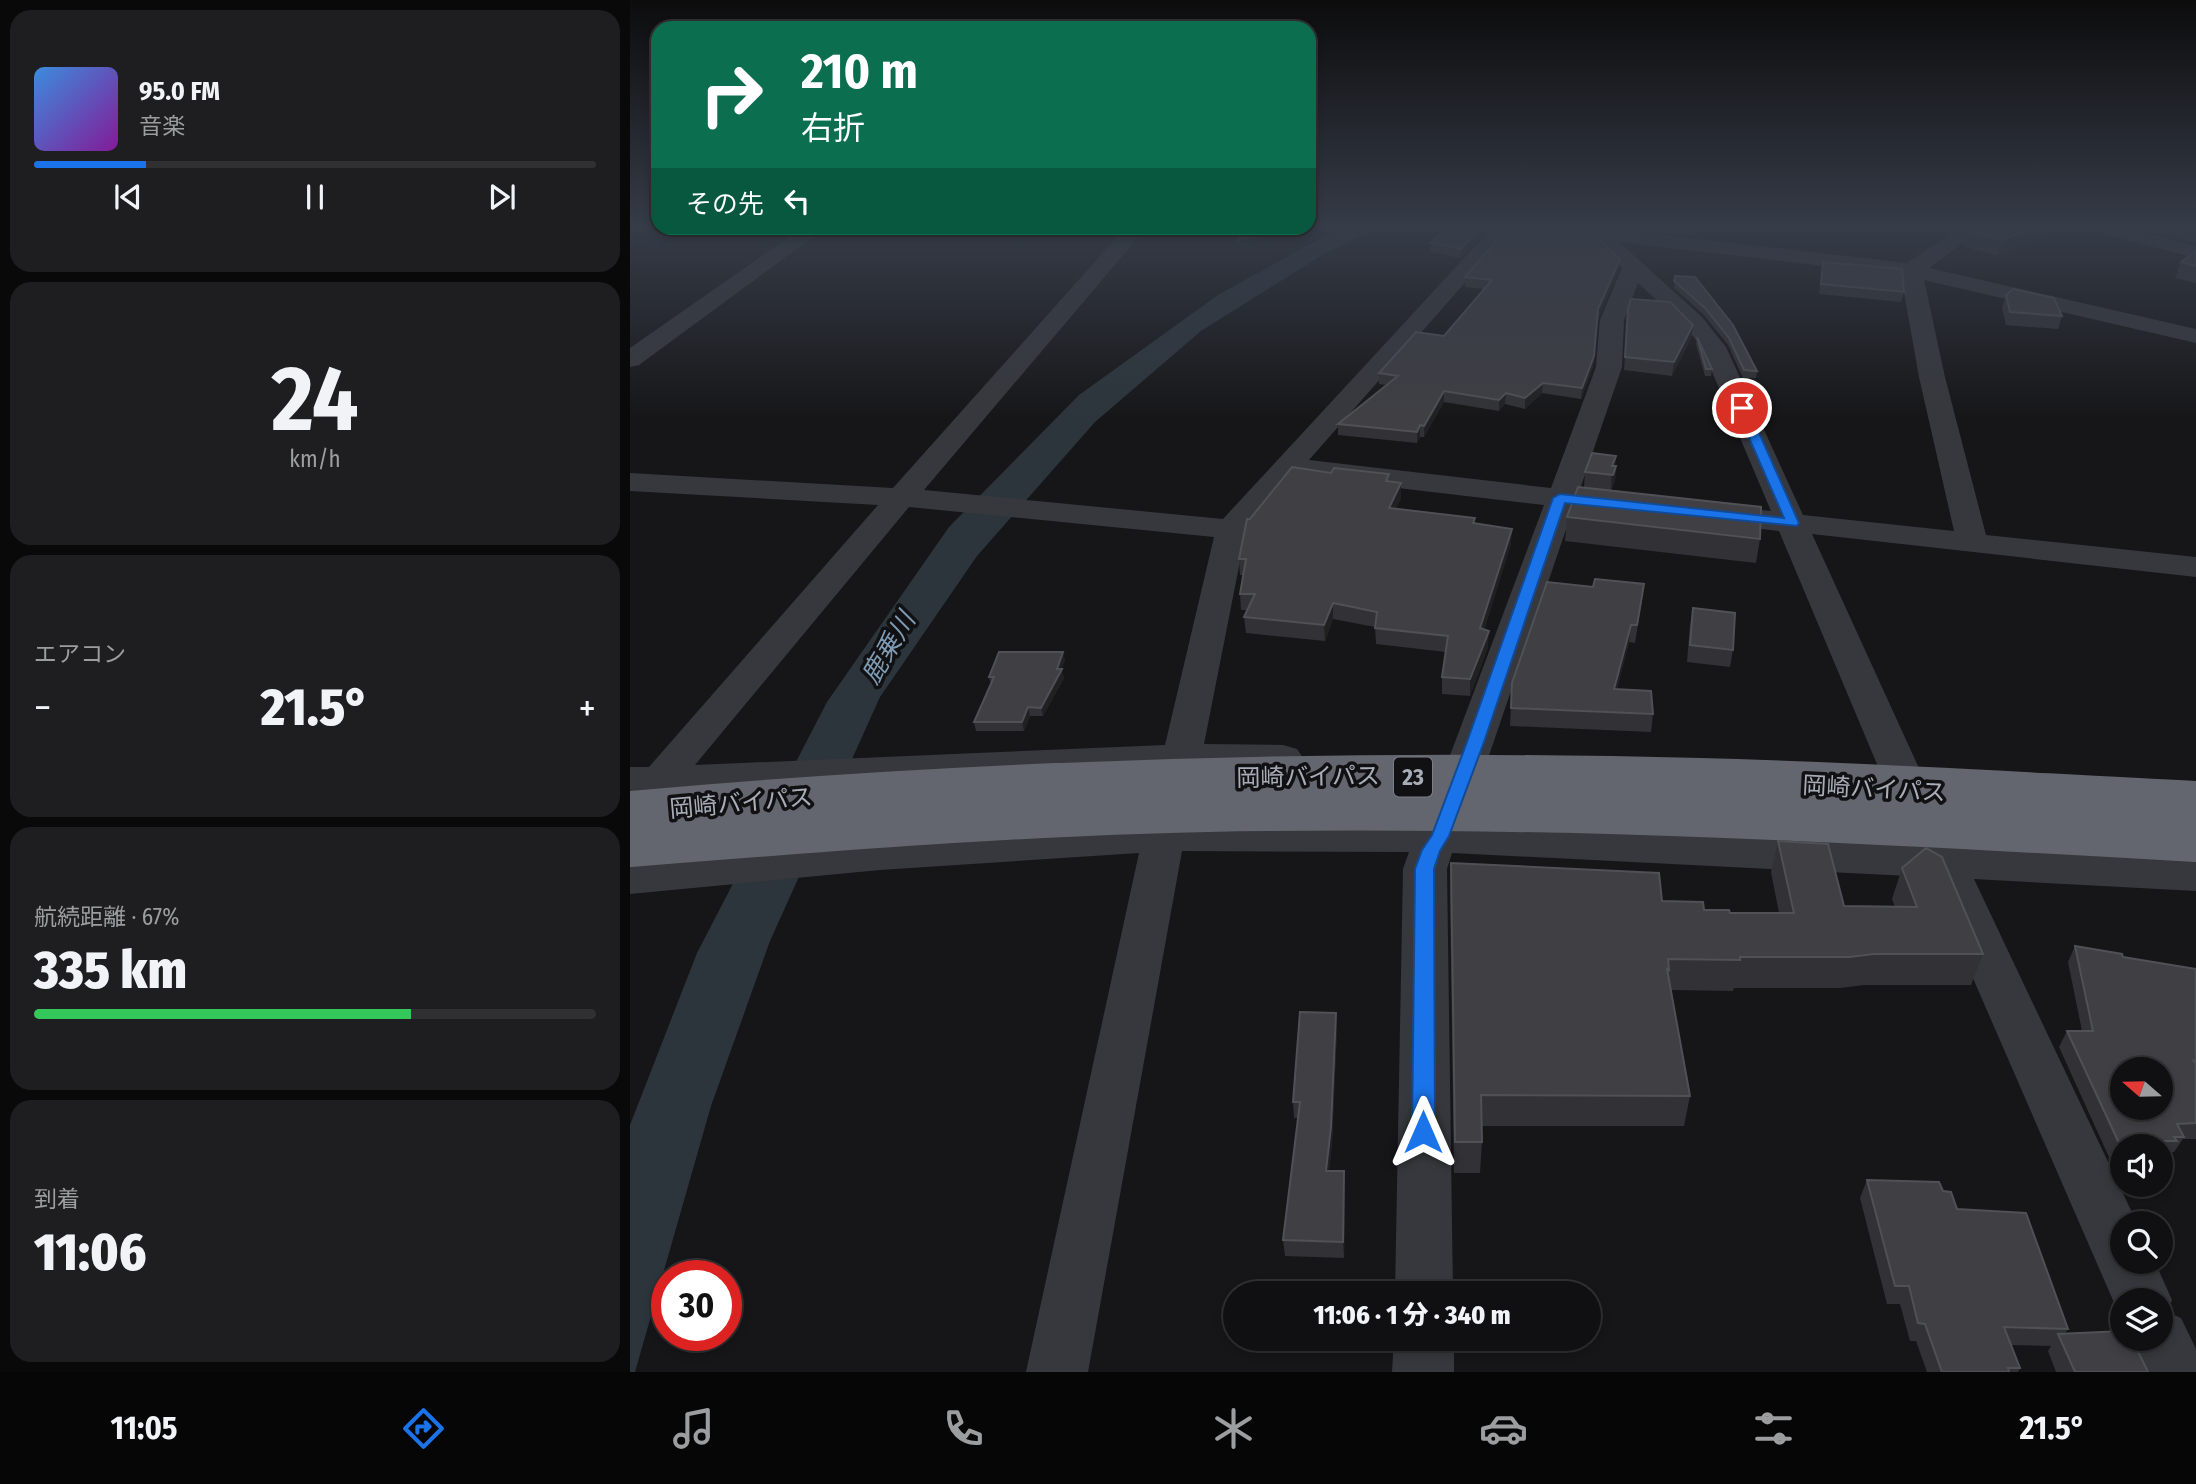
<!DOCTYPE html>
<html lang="ja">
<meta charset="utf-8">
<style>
:root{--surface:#101012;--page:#1e1e20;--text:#f1f3f6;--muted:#9c9d9f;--line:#303032;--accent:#1a73e8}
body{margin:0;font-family:"Fira Sans Condensed","Noto Sans JP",sans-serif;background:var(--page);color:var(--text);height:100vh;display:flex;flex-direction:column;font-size:26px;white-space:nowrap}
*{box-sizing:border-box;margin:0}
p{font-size:23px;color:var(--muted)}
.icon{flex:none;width:38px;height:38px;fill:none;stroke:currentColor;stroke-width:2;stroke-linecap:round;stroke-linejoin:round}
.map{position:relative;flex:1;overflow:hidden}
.panel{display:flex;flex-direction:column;gap:10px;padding:10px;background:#09090a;width:630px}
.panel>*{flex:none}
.banner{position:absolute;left:21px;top:21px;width:665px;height:214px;border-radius:21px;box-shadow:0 4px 10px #0003,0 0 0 2px var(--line);background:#0b6e4f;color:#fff;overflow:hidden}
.needle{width:46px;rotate:290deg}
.buttons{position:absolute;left:1480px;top:1057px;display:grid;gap:14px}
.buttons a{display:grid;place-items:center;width:63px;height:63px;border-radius:50%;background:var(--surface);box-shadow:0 4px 10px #0003,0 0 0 2px var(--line);font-size:35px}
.speed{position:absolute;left:21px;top:1260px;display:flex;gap:14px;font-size:35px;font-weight:700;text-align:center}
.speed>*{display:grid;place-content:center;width:91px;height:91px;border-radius:50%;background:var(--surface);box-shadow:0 4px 10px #0003,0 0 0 2px var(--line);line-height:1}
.speed .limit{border:10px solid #d22;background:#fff;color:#111}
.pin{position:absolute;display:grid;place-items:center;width:60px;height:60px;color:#fff;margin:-30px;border:4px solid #fff;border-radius:50%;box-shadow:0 2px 7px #0007}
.me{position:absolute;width:77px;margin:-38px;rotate:0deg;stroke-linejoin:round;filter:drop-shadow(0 0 5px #0008)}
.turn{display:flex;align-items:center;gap:24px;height:147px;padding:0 35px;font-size:32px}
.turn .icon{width:91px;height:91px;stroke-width:2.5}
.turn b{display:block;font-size:49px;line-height:60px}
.then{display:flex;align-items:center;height:66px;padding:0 35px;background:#0003;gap:14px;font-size:26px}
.big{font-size:52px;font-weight:800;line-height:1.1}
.panel .card{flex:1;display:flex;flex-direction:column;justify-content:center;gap:10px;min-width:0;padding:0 24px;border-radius:21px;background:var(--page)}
.panel .dial{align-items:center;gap:0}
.dial b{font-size:91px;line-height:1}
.song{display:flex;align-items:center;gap:21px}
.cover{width:84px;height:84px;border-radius:10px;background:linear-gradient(135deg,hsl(210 70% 55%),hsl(290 70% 35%))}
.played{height:7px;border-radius:4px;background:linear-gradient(90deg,var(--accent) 20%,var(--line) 20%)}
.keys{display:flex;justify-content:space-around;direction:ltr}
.heat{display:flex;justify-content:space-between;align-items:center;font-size:38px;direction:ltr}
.charge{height:10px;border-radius:5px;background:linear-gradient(90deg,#34c759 67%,var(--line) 0)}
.trip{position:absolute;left:593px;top:1281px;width:378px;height:70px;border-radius:35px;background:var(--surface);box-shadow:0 4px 10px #0003,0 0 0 2px var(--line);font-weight:800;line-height:70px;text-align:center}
.menu{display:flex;height:112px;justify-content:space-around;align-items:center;background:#060607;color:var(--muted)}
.menu .icon{width:49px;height:49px}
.menu .on{color:var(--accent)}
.menu b{font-size:32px;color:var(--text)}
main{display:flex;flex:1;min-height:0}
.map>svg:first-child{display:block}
.water{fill:#2c353c}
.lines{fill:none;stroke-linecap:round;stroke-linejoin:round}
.minor{fill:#37383d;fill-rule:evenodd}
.highway-bridge{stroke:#63666e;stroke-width:46}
.wall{fill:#323236}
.shaded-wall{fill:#212124}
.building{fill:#3f3f44;stroke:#4f5156;stroke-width:2;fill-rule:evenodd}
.route{fill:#1a73e8;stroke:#114b97;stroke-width:2}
.labels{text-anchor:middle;stroke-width:7;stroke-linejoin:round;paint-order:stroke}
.shield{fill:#111113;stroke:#7b7e86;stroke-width:2}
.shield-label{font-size:23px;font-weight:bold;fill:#a8adb8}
.street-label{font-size:24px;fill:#a8adb8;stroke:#111113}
.water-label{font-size:26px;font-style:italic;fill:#7f9bb3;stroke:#111113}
</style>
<main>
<section class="panel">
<div class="card">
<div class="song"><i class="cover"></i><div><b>95.0 FM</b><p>音楽</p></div></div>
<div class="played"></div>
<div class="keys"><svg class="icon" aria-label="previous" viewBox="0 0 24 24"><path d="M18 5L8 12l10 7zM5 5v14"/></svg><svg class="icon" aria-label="pause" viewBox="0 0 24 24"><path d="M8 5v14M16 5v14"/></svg><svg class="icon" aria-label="next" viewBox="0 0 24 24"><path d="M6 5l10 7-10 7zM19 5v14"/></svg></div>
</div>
<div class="card dial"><b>24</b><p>km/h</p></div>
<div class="card"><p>エアコン</p>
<div class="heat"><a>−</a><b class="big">21.5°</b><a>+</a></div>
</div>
<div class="card"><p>航続距離 · 67%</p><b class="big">335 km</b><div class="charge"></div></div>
<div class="card"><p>到着</p><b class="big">11:06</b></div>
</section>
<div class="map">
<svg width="1566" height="1372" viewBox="0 0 1566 1372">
<rect width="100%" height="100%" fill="#161618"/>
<path class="water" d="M709,228H748L689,257L571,331L465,422L347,556L250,697L140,941L81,1106L5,1372H0V1125L67,953L197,702L319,527L449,395L588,295Z"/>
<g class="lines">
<path class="minor" d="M172,228H195L9,365L0,367V348Z
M495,228H516L294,490L593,519L862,228H883L679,460L921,488L966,367L970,320L992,268L961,239L911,232L908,228H973L1277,263L1320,234L1337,228H1366L1363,232L1334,242L1299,268L1566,329V343L1294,280L1315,377L1356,535L1566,557V577L1182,534L1325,847L1566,859V891L1344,879L1507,1223H1493V1262H1525L1542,1300L1537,1312L1551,1318L1566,1349V1372H1514L1500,1339H1531V1300H1493L1492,1321L1299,877L822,853L817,869L823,1293H765L773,869L779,852L552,851L458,1372H396L509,853L250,870L0,894V862L250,840L516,822L529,771L42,793C31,806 4,813 0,792C0,784 0,775 0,767H19L248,505L0,491V473L263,488ZM989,242L1271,275L1289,377L1324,531L1173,515L1096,347L1072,317ZM1008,283L1056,327L1072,348L1141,511L1080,505L1069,508L1065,514L1069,520L1080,523L1149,531L1281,845L836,823L943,509L964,507L968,501L964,495L949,492L992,367L994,320ZM665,476L914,505L795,822L558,821L568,770L653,771L667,767L673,758L667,749L653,745L574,744L616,531ZM279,507L584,537L535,745L65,765Z
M1463,228H1496L1566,246V258L1466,232Z
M764,1339H824V1372H762Z"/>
<path class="highway-bridge" d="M0,814C356,782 713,772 1070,781C1236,785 1401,796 1566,804
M0,844C212,827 424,810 637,808C947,804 1257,821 1566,839"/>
</g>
<path class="wall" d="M859,228L830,258L800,252V243Z
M994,228H1067L1064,236Z
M1506,228H1566V243Z
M1337,230L1422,234L1367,256L1333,246Z
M1566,250V283L1545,278L1551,262Z
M990,259L989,269L968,319L963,366L951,399L912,393L895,409L875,404L869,411L814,402L794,437H790L787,443L708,435V424L757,385L749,384V373L814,336L854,289L835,287V277Z
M1193,262L1274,292L1271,302L1189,294Z
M1045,276L1065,277L1127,371L1126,378H1113L1098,345L1074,315L1044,288Z
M1376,295L1432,316L1428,329L1376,325L1372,308Z
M998,308L1063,325L1061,338L1042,376L994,370Z
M1067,337L1082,369L1081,376H1075L1066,344Z
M986,456L985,466H986L985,481L981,490L1130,539L1126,563L935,541L937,517L954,487L955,472Z
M760,481L771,498L766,508L845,518V524L881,544L854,630L858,647L840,696L812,694V677L816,652L746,644L745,627L703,619L695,641L616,633L614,617L618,610H611L610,594L613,575H610L609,559L620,519Z
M1012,601L1005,643L999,642L987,689L1023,714L1021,732L880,726L882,683Z
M1063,608L1103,650L1100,667L1057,662L1060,625Z
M435,660L431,669L434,678L413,716H400L394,731H346L344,722L361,684L359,677Z
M1148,841L1214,906L1265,907L1262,899L1272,868L1353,954L1341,985H1234L1210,988H1104L1103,991L1041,990L1060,1096L1054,1126H852V1142L850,1173H824L820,893L821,863L1074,910L1100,913H1149L1141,872Z
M1445,946L1493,957L1566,969V1139H1553L1544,1152H1540L1537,1157H1531V1146H1493V1157H1479L1429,1047L1437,1031H1452L1438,962Z
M706,1013L707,1029L702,1143L699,1171H714L715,1188L714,1258L655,1256L653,1240L668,1118H664L663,1102Z
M1237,1180L1313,1191L1327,1209L1438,1329L1435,1333L1518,1372H1426L1418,1351L1421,1346L1381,1345L1390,1368L1388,1372H1297L1286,1341H1280L1270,1304H1257L1230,1198Z"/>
<path class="shaded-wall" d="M639,228H654L607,248V242Z
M850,228H859L830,258L831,249Z
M1403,228H1424L1422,234L1367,256L1372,240Z
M990,259L989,269L968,319V309Z
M1063,325L1061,338L1042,376L1044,362Z
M964,356L963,366L951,399L952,388Z
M913,383L912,393L895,409V398Z
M814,391V402L794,437V426Z
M876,393L875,404L869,411V400Z
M790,425V437L787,443V432Z
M986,456L984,471L986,466L985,481L981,491L982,466Z
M771,483V498L759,523V508Z
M882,529L881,544L850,644V628Z
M703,603V619L695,641L694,625Z
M1001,625L999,642L982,707L984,689Z
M859,631L858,647L840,696V679Z
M433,652L435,660L431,671L432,669L434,678L413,716L411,708Z
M398,707L400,716L394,731L392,722Z
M706,1013L707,1029L702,1143L697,1187L696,1171Z
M714,1171L715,1188L714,1258L713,1242Z"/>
<path class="building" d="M617,228H639L607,242Z
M816,228H850L831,249L800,243Z
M878,228H928L961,232L990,259L968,309L964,356L952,388L913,383L895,398L876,393L869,400L814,391L794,426L790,425L787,432L708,424L768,376L749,373L786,332L814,336L862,280L835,277Z
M1344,228H1403L1372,240L1337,230Z
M1566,250V266L1551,262Z
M1193,262L1272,269L1274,292L1191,284Z
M1045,276L1065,277L1103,325L1127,371L1114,370L1099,338L1075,308L1044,281Z
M1383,289L1424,298L1432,316L1380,312L1376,295Z
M1001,299L1040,302L1063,325L1044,362L995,357L998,308Z
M1067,337L1082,369H1076Z
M962,453L986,456L982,466H986L983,475L955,472Z
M662,467L701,473L704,468L759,474L756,481L771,483L759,508L845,518L843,523L882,529L850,628L859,631L840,679L812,677L818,636L745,628L747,612L703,603L694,625L614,617L625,594H610L616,559H609L617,519H620Z
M948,487L1131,507L1130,539L937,517Z
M965,579L1014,584L1007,625H1001L984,689L1021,691L1023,714L881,708L882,683L917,582L963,587Z
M1063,608L1105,613L1103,650L1060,645Z
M369,652H433L427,669H432L411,708L398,707L392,722H344L364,677H359Z
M1148,841L1198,844L1214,906L1287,907L1272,868L1296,848L1312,857L1353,954H1244L1219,957H1110V960L1038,959L1039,970L1037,969L1060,1096L851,1095L852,1142H825L821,863L1029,873L1032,901L1073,902L1074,910H1099L1100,913H1164Z
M1445,946L1492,954L1493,957L1566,969V1062L1564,1061L1566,1064V1123L1547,1124L1554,1137H1544L1547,1141H1488L1437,1031H1463ZM1493,1069H1531V1108H1493Z
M670,1012L706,1013L701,1127L696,1171H714L713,1242L653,1240L670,1102H663Z
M1237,1180L1309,1182L1313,1191L1321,1192L1327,1209L1396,1213L1438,1329L1374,1327L1390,1368H1378L1379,1372H1312L1295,1324L1288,1323L1279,1286H1265Z
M1493,1331V1339H1502L1518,1372H1445L1428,1334Z"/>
<linearGradient id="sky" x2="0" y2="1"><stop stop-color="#0c0c0d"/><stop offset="0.54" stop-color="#363c48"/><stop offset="1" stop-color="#363c48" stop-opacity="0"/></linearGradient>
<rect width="1566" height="420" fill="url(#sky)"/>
<path class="route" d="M1112,405L1118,408L1169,523L1167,526L935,503L854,742L819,836L810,851L804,869L805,1132L801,1140L793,1143L785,1140L782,1132L785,869L792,850L802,835L837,742L923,498L930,494L1154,518L1106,408Z"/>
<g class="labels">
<rect class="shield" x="764" y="757.5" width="38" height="39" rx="5"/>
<g class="shield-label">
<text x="783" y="785">23</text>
</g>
<g class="street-label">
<text transform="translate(678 777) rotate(-1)" y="8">岡崎バイパス</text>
<text transform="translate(1244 789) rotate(3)" y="8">岡崎バイパス</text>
<text transform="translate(111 803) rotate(-5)" y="8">岡崎バイパス</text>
</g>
<g class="water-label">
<text transform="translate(258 648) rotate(-59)" y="9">鹿乗川</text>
</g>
</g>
</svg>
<div class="buttons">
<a><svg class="needle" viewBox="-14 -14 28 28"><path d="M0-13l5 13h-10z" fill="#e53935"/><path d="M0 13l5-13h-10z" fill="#9c9d9f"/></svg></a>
<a><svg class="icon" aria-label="sound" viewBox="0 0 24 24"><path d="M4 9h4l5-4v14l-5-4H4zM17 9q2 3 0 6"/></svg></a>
<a><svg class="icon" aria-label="search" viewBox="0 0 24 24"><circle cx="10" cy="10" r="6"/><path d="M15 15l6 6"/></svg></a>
<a><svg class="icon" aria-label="layers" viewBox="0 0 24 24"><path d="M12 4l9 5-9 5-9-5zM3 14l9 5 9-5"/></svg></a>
</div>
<div class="speed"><div class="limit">30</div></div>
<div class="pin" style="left:1112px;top:408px;background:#d93025"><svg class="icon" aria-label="arrive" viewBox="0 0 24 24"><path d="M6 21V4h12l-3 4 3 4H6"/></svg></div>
<svg class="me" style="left:793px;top:1132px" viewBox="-20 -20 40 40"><path d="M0-17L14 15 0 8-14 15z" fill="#1a73e8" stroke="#fff" stroke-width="4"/></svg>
<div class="trip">11:06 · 1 分 · 340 m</div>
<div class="banner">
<div class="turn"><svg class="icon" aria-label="right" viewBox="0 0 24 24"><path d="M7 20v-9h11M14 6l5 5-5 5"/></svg><div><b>210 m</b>右折</div></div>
<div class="then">その先<svg class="icon" aria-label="left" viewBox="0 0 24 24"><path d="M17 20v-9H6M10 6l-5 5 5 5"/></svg></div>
</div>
</div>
</main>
<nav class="menu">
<b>11:05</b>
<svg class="icon on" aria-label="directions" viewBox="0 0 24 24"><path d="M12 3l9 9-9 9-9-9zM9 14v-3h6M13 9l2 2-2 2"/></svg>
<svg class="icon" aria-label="music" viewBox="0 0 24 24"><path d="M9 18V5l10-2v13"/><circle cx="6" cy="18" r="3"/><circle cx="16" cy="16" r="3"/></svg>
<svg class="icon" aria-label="phone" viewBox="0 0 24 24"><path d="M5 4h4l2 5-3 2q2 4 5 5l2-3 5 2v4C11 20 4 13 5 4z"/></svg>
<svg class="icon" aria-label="climate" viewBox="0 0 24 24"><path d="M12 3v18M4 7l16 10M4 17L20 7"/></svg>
<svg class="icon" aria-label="car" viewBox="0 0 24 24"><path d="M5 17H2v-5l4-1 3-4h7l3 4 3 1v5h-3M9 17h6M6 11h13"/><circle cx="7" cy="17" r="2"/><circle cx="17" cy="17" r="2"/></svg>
<svg class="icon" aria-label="filters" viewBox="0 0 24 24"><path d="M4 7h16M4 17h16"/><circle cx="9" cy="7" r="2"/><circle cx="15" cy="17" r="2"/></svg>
<b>21.5°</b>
</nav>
